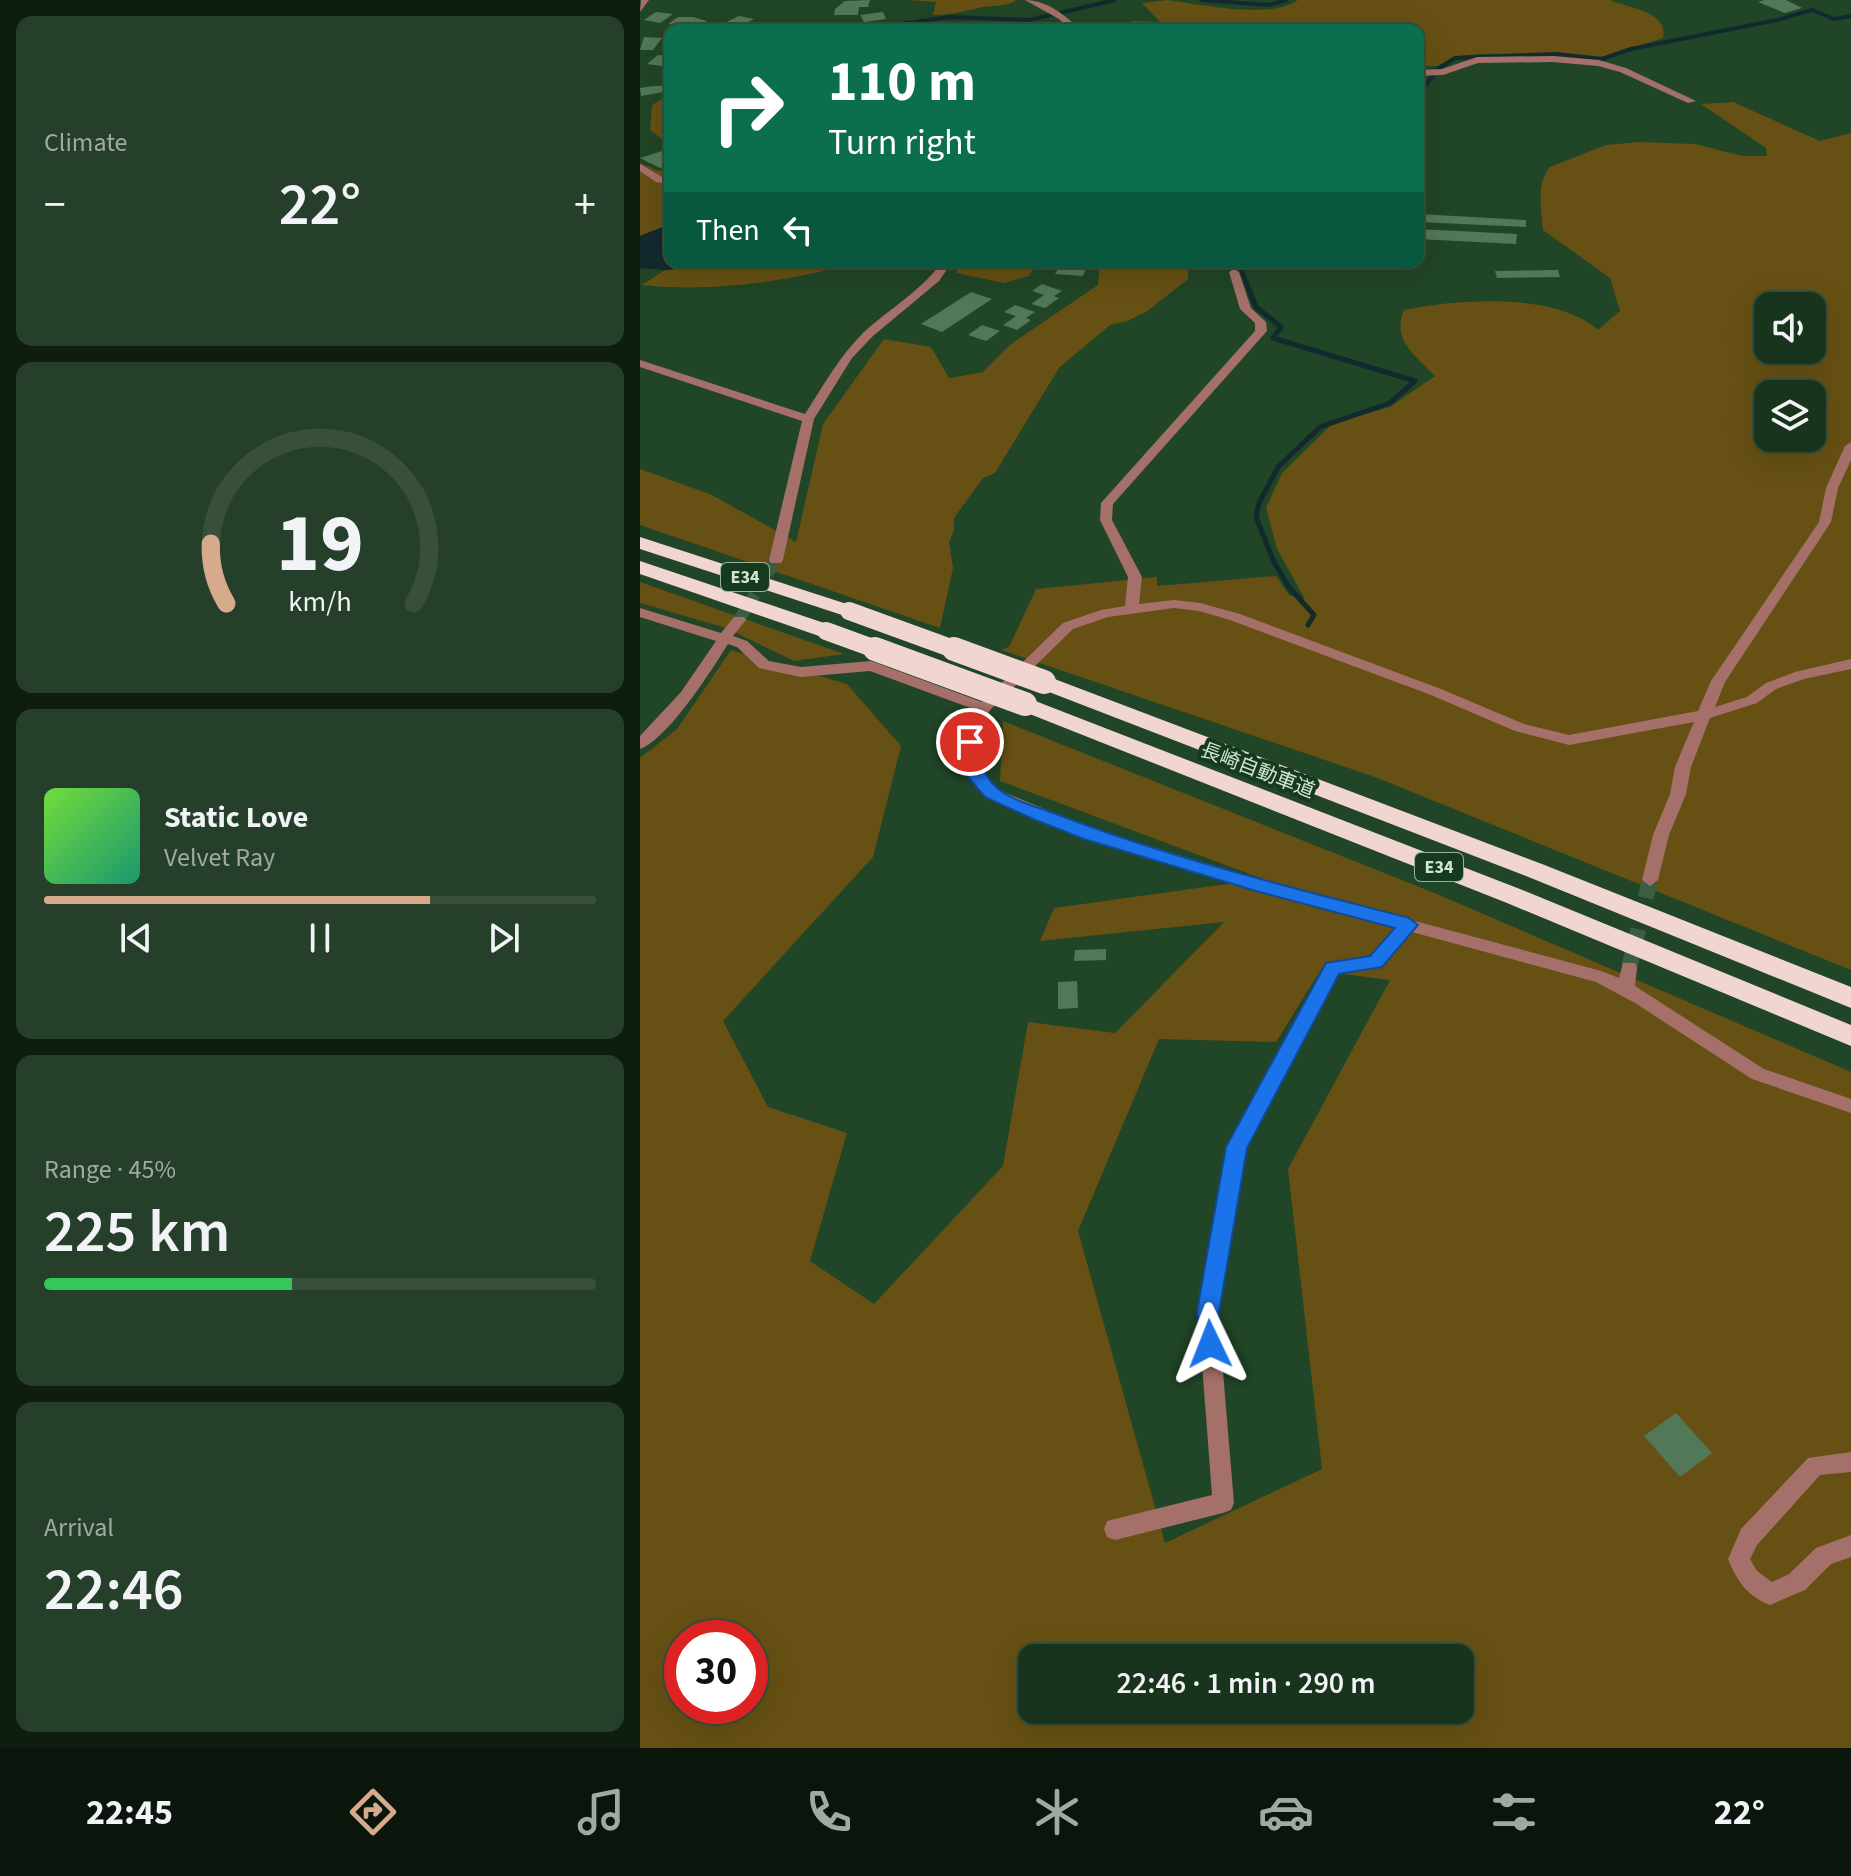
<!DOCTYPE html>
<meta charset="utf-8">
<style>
:root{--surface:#19341d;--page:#263f2a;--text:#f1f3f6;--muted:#9faaa4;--line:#374f3b;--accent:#d6ab8b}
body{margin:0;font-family:"Source Sans 3","Noto Sans JP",sans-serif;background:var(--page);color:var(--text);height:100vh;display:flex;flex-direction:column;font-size:30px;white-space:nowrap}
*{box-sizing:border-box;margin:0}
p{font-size:26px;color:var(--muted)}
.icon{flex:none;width:44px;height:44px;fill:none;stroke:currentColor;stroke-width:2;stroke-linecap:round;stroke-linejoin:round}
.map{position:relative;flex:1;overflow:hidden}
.drawer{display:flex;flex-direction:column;gap:16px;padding:16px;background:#0e1d10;width:640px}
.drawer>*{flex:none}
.guide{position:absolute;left:24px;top:24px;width:760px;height:244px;border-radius:16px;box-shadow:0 8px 32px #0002,0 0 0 2px var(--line);background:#0b6e4f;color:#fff;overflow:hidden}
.fabs{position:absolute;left:1114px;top:292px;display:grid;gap:16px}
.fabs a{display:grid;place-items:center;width:72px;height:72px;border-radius:16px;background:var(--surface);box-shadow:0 8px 32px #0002,0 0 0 2px var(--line);font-size:40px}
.speed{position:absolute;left:24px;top:1620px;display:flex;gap:16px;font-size:40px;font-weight:700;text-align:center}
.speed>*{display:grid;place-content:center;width:104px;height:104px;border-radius:50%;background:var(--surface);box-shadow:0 8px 32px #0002,0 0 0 2px var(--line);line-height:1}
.speed .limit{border:12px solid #d22;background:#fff;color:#111}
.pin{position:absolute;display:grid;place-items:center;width:68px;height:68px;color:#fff;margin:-34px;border:4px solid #fff;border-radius:50%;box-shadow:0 2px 8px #0007}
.me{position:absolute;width:88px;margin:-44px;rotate:358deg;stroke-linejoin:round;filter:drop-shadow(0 0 6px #0008)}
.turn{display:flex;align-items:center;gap:28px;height:168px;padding:0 32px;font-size:36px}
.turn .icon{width:104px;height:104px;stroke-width:2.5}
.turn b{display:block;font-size:56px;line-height:68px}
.then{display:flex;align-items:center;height:76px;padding:0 32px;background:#0003;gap:16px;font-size:30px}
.big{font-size:60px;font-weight:600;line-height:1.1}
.drawer .widget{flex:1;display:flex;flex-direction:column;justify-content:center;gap:12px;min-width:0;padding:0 28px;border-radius:16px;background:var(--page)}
.drawer .dial{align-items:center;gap:0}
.dial svg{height:208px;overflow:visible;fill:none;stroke:var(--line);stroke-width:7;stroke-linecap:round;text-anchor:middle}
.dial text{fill:var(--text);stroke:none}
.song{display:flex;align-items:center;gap:24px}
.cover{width:96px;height:96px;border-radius:12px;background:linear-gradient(135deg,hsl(100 70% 55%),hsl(160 70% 35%))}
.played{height:8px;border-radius:4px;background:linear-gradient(90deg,var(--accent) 70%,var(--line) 70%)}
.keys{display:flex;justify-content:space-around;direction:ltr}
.heat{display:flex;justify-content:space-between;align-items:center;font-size:44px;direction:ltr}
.charge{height:12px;border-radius:6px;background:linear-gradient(90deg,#34c759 45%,var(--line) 0)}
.trip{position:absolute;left:378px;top:1644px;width:456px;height:80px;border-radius:16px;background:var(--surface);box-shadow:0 8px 32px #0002,0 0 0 2px var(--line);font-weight:600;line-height:80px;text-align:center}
.dock{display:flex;height:128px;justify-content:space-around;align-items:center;background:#0a150c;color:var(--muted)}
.dock .icon{width:56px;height:56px}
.dock .selected{color:var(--accent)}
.dock b{font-size:36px;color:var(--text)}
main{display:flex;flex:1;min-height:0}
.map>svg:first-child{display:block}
.green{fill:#665013;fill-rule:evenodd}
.water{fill:#122a2e}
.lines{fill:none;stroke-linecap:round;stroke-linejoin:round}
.stream-far1{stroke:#122a2e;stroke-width:4}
.stream{stroke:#122a2e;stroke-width:5}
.building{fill:#527857}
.street-tunnel-far1{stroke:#3b5d41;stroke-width:12;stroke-dasharray:12 6;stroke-linecap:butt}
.street-tunnel{stroke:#3b5d41;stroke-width:16;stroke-dasharray:16 8;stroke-linecap:butt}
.street{fill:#a57069;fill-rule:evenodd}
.highway{fill:#f0d5d1;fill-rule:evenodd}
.highway-bridge-far1{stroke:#f0d5d1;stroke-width:18}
.highway-bridge{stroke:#f0d5d1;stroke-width:24}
.route{fill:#1a73e8;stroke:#114b97;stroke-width:2}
.labels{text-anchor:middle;stroke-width:8;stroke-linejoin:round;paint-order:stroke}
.shield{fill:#163a1d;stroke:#99b29c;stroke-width:2}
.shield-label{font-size:18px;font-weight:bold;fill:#d1e5d2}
.street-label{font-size:20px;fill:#d1e5d2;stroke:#163a1d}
</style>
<main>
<section class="drawer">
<div class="widget"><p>Climate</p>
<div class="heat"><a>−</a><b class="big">22°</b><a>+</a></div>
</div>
<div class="widget dial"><svg viewBox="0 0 100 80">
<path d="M14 69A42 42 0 1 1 86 69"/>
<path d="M14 69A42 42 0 0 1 8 46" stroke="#d6ab8b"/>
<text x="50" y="56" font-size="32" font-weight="700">19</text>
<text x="50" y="72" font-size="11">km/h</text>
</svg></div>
<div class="widget">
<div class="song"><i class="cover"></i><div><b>Static Love</b><p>Velvet Ray</p></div></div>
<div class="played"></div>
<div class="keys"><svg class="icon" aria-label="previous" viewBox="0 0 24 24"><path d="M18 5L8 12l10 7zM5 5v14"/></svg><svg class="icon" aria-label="pause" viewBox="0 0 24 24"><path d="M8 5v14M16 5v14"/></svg><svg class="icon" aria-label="next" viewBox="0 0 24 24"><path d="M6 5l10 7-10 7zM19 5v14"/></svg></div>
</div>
<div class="widget"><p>Range · 45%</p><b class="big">225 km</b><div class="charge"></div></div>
<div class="widget"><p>Arrival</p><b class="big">22:46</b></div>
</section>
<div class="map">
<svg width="1211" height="1748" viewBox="0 0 1211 1748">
<rect width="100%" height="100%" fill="#214527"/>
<path class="green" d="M269,0H374L376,1C363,7 352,5 338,8C322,12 310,15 293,15L296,2Z
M527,0C560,4 631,20 658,0H970C989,8 1029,12 1023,38L963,57L914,53L841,54L816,56L798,66H778V30H499L492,21L520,22L502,3Z
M30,94V145L10,130L12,105Z
M1093,102L1180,141L1211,133V970L735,777L361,650L369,647L396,589L517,577V586L636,576L649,595L665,599L637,549L626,508L642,473L693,423L750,407L795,376C776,355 751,341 764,310C818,299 915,292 958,330L980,311L970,278L903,230C901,210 896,183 910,167L966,145L1000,142L1055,144L1102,156H1127L1126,148L1061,104ZM1128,306H1172V350H1128ZM1128,394H1172V438H1128Z
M0,163L19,171L30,168V224L0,236Z
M117,262H220C148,281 77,293 2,285L25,270Z
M322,262H397L389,276L364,283L316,273Z
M460,262H548V279L506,312L487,321L470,325L419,368L355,473L343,478L314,518V531L309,542L313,568L300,628L0,525V469L72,495L156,542L183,424L244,339L291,347L309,378L343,372L371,344L458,285Z
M0,582L204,654L154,661L86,628L0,603Z
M91,650L207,684L261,746L233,857L83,1021L128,1107L207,1133L170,1261L234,1304L363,1166L388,1022L475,1033L584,922L400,941L414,908L623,879L360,781L363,721L797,894L1211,1072V1748H0V758L37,729ZM680,971L750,980L648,1169L682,1469L525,1543L438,1231L519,1039L636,1042ZM42,1638H110V1706H42ZM392,1658H820V1710H392Z"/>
<path class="water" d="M30,224V262H117L25,270L0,268V236Z"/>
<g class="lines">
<path class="stream-far1" d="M561,0L629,5L646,0
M216,30L310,17L389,20L475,0
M778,86L786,84L798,69L815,58L916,54L962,59L991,49L1137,20L1172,10L1194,19L1211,16
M598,262L607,284"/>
<path class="stream" d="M606,282L616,307L641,327L633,338L775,381L750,403L680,427L638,467L619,503L616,517L633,560L648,586L674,615L668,625"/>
</g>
<path class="building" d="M230,0L228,7H219L218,15H194L195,9L205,1Z
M1124,0H1146L1162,8L1145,13L1118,2Z
M16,12L33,14L20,23L4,20Z
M243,12L246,19L224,22L220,15Z
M99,16L114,19L93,30L74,28Z
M38,17H53L67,21L57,28L28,24Z
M4,37L22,38L13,50H0Z
M18,55L30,56V67L7,64Z
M13,86H30V91L1,96L0,88Z
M22,151L30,155V165L20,168L0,158Z
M778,214L886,220V227L778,222Z
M778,229L877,234L876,244L778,239Z
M420,266L446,268L443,276L415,274Z
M918,270L920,277L857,278L855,271Z
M402,284L422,291L414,296L419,298L405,308L391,304L404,295L392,291Z
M331,292L352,299L302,332L281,324Z
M375,305L395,312L386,318L391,320L377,330L363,325L376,316L364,312Z
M342,325L360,331L346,341L328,335Z
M466,949V960L434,961L435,950Z
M437,981L438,1008L418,1009V982Z
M1036,1413L1072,1453L1040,1477L1004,1436Z"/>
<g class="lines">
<path class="street-tunnel-far1" d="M99,620L136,560"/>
<path class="street-tunnel" d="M989,968L1010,880"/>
<path class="street" d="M1,0H9L0,12Z
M385,0C406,0 426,15 440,30H431L419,19Z
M635,26L657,30H631Z
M913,56L959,60L986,68L1056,101L1048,103L980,72L958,66L913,62L838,63L803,75L778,76V70L802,69L837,57Z
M0,164L22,177L30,178V184L16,182L0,171Z
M302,262H312L299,281L233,336L212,358L174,419L143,560L141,563H131L129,560L162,421L0,367V360L165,414C183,386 199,357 223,333C249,309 281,291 302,262Z
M594,269L599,272L611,308L626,322L627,331L473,504L472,520L502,577L499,604L534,600L560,603L600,614L801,689L884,724L929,735L1058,711L1071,681L1179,522L1186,488L1205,446L1211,442V460L1198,488L1191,522L1085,682L1075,707L1107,697L1126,683L1155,672L1211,659V669L1164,679L1136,689L1117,703L1070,718L1051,767L1046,794L1029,835L1018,880L1010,886L1002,880L1013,835L1030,794L1035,767L1054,722L929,745L875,731L791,695L590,620L559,611L534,608L468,617L433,629L350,710L337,742L341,772L356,789L456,830L622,880L961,971L979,978L983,963H995L997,968L995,986L1124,1069L1211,1099V1113L1112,1079L995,1003L956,982L772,932L741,966L698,974L605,1148L578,1312L594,1503L591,1510L583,1513L475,1540L467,1537L464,1529L467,1521L572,1495L558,1312L587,1147L687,963L730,956L756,928L622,892L444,838L346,797L326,773L323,742L336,710L230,671L161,677L119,668L97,647L88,644C72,670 28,739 0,749V736L41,692L76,641L0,617V608L81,633L94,617H104L106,620L93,636L107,641L129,661L161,667L231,661L342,702L423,623L461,610L485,606L488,577L460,520L461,503L615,331V323L600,309L589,272Z
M1211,1452V1472L1180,1475L1117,1545L1110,1559L1117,1571L1132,1582L1149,1574L1176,1548L1211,1535V1557L1191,1564L1165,1590L1130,1605C1107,1596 1097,1581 1088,1559L1101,1529L1168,1458Z"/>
<path class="highway" d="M0,537L216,607L219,611L209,617L202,615L0,549Z
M0,561L193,626L196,631L193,636H179L0,574Z
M404,675L902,864L1211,987V1008L886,876L396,687L393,682L396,677Z
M385,697L885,891L1211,1025V1046L867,903L377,709L374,704L377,699Z"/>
<path class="highway-bridge-far1" d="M209,611L319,651
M186,631L241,651"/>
<path class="highway-bridge" d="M235,649L385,704
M314,649L404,682"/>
</g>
<path class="route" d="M330,736L339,742C341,760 341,773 355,786C369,800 398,807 416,814C530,858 650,887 769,918L778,925L742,967L699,974L607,1148L579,1312L582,1344L578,1352L570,1355L562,1352L557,1312L586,1147L686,963L730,956L755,928L616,891L444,839L393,819L345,797L325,773L322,742Z"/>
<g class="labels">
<g class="shield">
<rect x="81" y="563" width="48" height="28" rx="6"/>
<rect x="775" y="853" width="48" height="28" rx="6"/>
</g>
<g class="shield-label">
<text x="105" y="583">E34</text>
<text x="799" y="873">E34</text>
</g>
<g class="street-label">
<text transform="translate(618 770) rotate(21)" y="7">長崎自動車道</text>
</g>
</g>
</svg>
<div class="fabs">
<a><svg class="icon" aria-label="sound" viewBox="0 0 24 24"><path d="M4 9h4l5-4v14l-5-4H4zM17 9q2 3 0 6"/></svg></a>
<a><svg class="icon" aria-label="layers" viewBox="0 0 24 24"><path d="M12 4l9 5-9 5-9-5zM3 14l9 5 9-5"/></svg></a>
</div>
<div class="speed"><div class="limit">30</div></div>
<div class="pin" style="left:330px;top:742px;background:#d93025"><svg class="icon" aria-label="arrive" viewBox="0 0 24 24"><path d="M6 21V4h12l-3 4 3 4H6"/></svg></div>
<svg class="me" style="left:570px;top:1344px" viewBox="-20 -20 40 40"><path d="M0-17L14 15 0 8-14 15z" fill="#1a73e8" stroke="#fff" stroke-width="4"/></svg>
<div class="trip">22:46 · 1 min · 290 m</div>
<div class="guide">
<div class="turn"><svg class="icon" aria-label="right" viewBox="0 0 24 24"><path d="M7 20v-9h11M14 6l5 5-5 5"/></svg><div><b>110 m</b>Turn right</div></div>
<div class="then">Then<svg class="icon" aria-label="left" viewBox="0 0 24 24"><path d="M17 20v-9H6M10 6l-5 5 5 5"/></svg></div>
</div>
</div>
</main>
<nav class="dock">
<b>22:45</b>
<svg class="icon selected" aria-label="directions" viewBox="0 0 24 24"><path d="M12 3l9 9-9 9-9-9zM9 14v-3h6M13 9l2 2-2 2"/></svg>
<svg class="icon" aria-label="music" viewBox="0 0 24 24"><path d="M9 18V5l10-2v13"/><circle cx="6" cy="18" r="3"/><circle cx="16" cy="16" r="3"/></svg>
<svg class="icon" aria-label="phone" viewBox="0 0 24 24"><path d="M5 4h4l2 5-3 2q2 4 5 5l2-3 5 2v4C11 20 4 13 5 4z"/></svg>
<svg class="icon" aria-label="climate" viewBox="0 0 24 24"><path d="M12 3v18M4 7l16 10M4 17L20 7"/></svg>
<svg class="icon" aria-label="car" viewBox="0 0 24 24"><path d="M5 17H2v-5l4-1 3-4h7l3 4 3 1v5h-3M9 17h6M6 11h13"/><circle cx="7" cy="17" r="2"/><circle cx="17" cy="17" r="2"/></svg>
<svg class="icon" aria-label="filters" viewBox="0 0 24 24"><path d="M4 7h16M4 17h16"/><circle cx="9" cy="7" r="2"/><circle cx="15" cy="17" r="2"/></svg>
<b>22°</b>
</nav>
